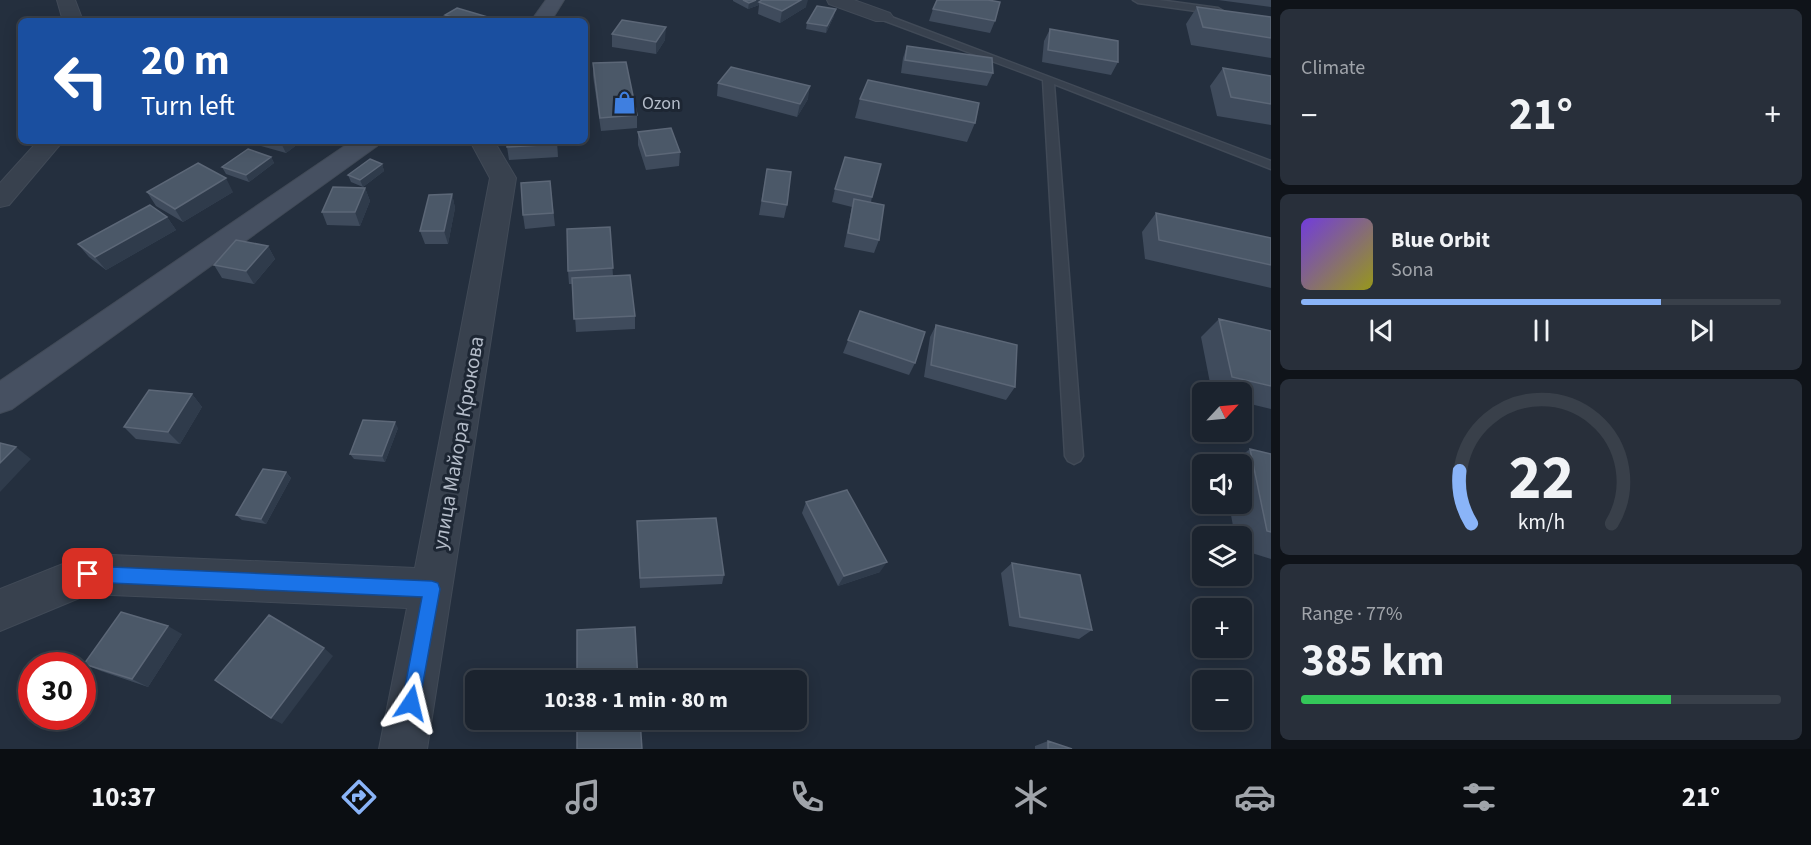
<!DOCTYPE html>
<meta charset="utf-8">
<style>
:root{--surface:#1b232e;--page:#282f3a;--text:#f1f3f6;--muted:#a0a4aa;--line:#39404a;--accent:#8ab4f8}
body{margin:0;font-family:"Source Sans 3",sans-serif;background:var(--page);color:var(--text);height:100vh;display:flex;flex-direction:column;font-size:22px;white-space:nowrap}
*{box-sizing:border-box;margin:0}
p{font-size:20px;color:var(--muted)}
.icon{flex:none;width:33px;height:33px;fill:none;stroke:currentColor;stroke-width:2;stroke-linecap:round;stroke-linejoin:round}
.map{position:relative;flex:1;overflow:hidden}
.sheet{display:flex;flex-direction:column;gap:9px;padding:9px;background:#0f1319;width:540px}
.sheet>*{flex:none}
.guide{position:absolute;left:18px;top:18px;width:570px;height:126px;border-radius:9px;box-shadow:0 3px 15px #0003,0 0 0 2px var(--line);background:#1a4fa0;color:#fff;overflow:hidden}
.needle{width:39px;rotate:64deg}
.buttons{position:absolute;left:1192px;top:382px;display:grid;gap:12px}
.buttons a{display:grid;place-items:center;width:60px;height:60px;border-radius:9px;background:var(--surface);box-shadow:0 3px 15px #0003,0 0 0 2px var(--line);font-size:30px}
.speed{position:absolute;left:18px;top:652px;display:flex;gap:12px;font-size:30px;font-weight:700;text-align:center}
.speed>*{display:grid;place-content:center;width:78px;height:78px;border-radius:50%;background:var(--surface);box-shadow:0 3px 15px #0003,0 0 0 2px var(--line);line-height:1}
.speed .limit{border:9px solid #d22;background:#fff;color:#111}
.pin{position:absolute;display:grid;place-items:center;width:51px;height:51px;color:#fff;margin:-26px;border-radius:12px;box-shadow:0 3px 9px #0006}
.me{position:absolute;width:66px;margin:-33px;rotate:10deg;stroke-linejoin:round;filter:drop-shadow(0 0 4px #0008)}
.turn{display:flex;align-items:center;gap:21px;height:126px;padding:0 24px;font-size:27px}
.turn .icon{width:78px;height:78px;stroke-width:2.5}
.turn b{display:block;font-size:42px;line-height:51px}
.big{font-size:45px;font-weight:700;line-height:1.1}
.sheet .tile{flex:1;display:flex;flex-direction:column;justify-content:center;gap:9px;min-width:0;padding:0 21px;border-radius:9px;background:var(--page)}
.sheet .dial{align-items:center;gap:0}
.dial svg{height:156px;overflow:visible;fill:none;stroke:var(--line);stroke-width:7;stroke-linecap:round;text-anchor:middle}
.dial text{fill:var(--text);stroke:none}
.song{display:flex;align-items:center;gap:18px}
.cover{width:72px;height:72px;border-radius:9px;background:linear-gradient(135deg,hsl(260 70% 55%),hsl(60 70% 35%))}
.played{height:6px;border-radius:3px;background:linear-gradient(90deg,var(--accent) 75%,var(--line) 75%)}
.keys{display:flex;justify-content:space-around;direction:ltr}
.heat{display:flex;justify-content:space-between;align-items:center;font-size:33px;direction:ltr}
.charge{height:9px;border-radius:4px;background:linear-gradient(90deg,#34c759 77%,var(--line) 0)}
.trip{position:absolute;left:465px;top:670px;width:342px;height:60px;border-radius:9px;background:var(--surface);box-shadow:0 3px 15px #0003,0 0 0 2px var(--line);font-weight:700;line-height:60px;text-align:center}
.menu{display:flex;height:96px;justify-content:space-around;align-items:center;background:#0b0e12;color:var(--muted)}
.menu .icon{width:42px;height:42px}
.menu .current{color:var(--accent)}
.menu b{font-size:27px;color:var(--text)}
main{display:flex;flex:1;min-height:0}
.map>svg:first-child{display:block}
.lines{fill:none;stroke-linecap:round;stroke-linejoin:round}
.lane-casing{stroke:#414a57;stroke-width:3}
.street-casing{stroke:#414a57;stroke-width:2}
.secondary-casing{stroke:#414a57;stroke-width:2}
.lane{fill:#38414e;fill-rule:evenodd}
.street{fill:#38414e;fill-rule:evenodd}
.secondary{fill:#465061;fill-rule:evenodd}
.wall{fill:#3f4b5c}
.shaded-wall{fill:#2f3b4b}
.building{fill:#4b5868;stroke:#5c6777;stroke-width:1.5}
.route{fill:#1a73e8;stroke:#114b97;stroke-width:1.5}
.labels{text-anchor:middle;stroke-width:6;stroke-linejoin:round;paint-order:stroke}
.far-poi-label{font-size:18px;fill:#b4bcc9;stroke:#1d2633;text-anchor:start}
.street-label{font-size:21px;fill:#b4bcc9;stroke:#1d2633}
</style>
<main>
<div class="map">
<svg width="1271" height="749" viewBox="0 0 1271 749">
<rect width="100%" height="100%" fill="#242f3e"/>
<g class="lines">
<defs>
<path id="lane" d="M1133,0H1159L1218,8L1223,11L1218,14L1138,3Z
M880,15H886L1271,161V169L1054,84L1083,456L1080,461L1074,464L1068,461L1065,456L1043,80L880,19Z"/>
<path id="street" d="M57,0H75L83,21H63Z
M827,0H854L890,13L893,17L890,21H876L829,4Z
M38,141H63L9,205L0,207V183Z
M470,141H494L516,178L427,749H379L407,608L89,594L0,631V589L88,554L415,568L490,178Z"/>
<path id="secondary" d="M546,0H564L551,21H531Z
M352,141H380L377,146L12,409L0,413V381Z"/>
</defs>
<use href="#lane" class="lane-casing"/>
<use href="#street" class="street-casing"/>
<use href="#secondary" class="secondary-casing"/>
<use href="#lane" class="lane"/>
<use href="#street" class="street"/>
<use href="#secondary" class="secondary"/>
</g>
<path class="wall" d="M733,0H761V1L806,7L780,23L758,14L759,5L748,9L733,1Z
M1218,0H1271V7Z
M1197,7L1271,17V58L1191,45L1186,24Z
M933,9L995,21L990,33L929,21Z
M445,15L491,21H447Z
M834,16L826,33L806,29L807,23Z
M1050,29L1118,62L1111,75L1042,62L1044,41Z
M612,34L665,40L656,54L612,47Z
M907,46L993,73L987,86L901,73L903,58Z
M593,63L637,115V128L601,131L593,76Z
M1223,68L1271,76V125L1217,116L1210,86Z
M718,83L808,99L797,117L717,96Z
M860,99L975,123L967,142L855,118Z
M638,132L680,152L679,166L646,170L638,145Z
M259,141H302L286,153L261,146Z
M557,141L558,157L509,160L507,147Z
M271,157L274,163L249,182L226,174L222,167Z
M382,164L384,171L363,187L351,182L348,175Z
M767,169L787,205L784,218L759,215Z
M550,181L555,226L525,229L523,215Z
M365,188L370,201L360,226L327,225L322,212Z
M835,189L872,197L871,202L879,240L874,253L844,247L852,207L832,202Z
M147,192H233L183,222L156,206Z
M452,194L455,208L448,244H425L420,231Z
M1156,213L1271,238V288L1145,259L1142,232Z
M167,217L176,230L106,270L89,257L78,244Z
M610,227L613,276L635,316V329L576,332L573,284H569L568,271Z
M268,246L275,259L254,284L222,278L214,265Z
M860,311L915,363L909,375L843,353Z
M1219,319L1271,331V409L1242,402V393H1212L1201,337Z
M936,325L1015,387L1006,400L924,377L930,337Z
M192,394L202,407L180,444L136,439L124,427Z
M398,428L385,462L354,459L350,454Z
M1250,449L1271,454V559L1242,550V537H1235L1229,504H1242V465H1229Z
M286,472L291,478L266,524L242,520L236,515Z
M806,502L880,572L838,586L802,513Z
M637,521L724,575L722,584L640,588Z
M1012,563L1092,630L1079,639L1009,626L1001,573Z
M182,634L148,687L101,671L84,664Z
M1048,741L1072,749H1035V746Z"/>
<path class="shaded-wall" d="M756,0H761V2H759V5L748,9L749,3Z
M801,0H808L806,7L780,23L782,11Z
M836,9L834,16L826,33L827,26Z
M666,27L665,40L656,54V42Z
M810,86L808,99L797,117L800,104Z
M280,141H302L286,153Z
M271,157L274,163L249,182L246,175Z
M382,164L384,171L363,187L360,180Z
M226,178L233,192L183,222L175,209Z
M365,188L370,201L360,226L355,212Z
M452,194L455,208L448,244L444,231Z
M167,217L176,230L106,270L95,257Z
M268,246L275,259L254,284L246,271Z
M192,394L202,407L180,444L168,432Z
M395,422L398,428L385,462L382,456Z
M16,447L31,459L0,492V463Z
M286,472L291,478L266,524L261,519Z
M887,562L880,572L838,586L844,576Z
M168,626L182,634L148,687L132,679Z
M324,648L333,656L282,724L271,718Z"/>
<path class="building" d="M743,0H756L749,3Z
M762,0H801L782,11L759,2Z
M937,0H988L1000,2L995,21L933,9Z
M817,6L836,9L827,26L807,23Z
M1197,7L1271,17V38L1203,27Z
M457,8L491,18L486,21H465L445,15Z
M622,20L666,27L656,42L612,34Z
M1050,29L1118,41V62L1048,50Z
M907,46L992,58L993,73L905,60Z
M626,62L637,115L600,118L593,63Z
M731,67L810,86L800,104L718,83Z
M1223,68L1271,76V104L1231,97Z
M868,80L979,103L975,123L860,99Z
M671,128L680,152L646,156L638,132Z
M507,141H556L557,144L507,147Z
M248,149L271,157L246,175L222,167Z
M845,157L881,164L872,197L835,189Z
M370,159L382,164L360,180L348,175Z
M198,163L226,178L175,209L147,192Z
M767,169L791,172L787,205L762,201Z
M550,181L553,213L523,215L521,183Z
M333,187L365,188L355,212H322Z
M452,194L444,231H420L429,195Z
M854,199L884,205L879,240L848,233Z
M150,205L167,217L95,257L78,244Z
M1156,213L1271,238V265L1159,240Z
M610,227L613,268L568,271L567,229Z
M236,240L268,246L246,271L214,265Z
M630,275L635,316L574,319L572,278Z
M860,311L925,332L915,363L848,340Z
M1219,319L1271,331V386L1232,377Z
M936,325L1017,345L1015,387L931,365Z
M149,390L192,394L168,432L124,427Z
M363,420L395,422L382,456L350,454Z
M0,443L16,447L0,463Z
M1250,449L1271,454V532L1267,531Z
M263,469L286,472L261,519L236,515Z
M847,490L887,562L844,576L806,502Z
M716,518L724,575L640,578L637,521Z
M1012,563L1080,575L1092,630L1020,617Z
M121,612L168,626L132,679L84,664Z
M269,615L324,648L271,718L215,680Z
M635,627L638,681H577V630Z
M577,720H640L642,749H577Z
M1048,741L1072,749H1048Z"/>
<path class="route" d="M88,566L432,581L438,583L440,589L418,710L411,713L404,710L402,703L422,597L88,582L82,580L79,574L82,568Z"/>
<defs>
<symbol id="shop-bare" viewBox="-9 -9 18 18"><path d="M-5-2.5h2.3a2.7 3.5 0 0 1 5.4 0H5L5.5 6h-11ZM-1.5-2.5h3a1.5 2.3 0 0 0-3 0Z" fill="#3f7fe0" stroke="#1d2633" stroke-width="2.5" paint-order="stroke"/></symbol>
</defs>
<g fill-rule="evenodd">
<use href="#shop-bare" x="608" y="86" width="33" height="33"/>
</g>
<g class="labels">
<g class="far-poi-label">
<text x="642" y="109">Ozon</text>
</g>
<g class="street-label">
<text transform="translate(458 443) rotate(-80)" y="7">улица Майора Крюкова</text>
</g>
</g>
</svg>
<div class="buttons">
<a><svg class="needle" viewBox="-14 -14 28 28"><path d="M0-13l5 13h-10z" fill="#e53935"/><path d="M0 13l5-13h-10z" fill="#a0a4aa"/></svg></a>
<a><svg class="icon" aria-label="sound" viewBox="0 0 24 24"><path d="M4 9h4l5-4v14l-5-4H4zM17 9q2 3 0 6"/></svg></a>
<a><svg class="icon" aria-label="layers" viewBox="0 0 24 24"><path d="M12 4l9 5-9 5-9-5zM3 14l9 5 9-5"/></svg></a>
<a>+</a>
<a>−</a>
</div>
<div class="speed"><div class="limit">30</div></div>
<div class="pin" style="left:88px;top:574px;background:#d93025"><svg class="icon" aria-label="arrive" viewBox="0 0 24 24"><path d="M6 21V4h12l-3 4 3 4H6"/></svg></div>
<svg class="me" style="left:411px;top:703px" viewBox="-20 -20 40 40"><path d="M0-17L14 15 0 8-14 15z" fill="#1a73e8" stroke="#fff" stroke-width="4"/></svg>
<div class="trip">10:38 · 1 min · 80 m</div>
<div class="guide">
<div class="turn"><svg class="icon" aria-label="left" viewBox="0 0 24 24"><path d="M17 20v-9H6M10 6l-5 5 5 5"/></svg><div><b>20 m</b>Turn left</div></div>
</div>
</div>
<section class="sheet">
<div class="tile"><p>Climate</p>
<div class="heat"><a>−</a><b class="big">21°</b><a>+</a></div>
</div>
<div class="tile">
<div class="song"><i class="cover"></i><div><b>Blue Orbit</b><p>Sona</p></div></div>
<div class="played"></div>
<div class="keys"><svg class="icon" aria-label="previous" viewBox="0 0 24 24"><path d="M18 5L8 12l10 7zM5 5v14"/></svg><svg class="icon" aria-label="pause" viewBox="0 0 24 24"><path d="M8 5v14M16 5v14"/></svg><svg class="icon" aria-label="next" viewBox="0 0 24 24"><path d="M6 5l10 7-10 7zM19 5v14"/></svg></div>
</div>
<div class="tile dial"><svg viewBox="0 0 100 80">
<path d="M14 69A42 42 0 1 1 86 69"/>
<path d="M14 69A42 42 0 0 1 8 42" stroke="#8ab4f8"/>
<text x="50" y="56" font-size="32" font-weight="700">22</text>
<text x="50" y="72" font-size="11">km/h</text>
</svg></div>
<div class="tile"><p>Range · 77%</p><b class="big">385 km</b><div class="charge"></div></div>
</section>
</main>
<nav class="menu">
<b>10:37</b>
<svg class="icon current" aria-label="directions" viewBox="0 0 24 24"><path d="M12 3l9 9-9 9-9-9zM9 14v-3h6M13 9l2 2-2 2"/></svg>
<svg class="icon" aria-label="music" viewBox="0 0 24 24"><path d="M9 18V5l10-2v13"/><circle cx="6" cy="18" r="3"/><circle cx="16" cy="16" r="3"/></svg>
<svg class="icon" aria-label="phone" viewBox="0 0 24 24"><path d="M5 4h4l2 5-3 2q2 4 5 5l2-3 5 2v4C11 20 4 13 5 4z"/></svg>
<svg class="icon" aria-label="climate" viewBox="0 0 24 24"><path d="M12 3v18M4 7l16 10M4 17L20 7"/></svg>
<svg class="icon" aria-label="car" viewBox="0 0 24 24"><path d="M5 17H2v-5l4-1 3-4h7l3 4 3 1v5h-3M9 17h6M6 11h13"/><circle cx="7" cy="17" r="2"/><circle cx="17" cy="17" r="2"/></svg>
<svg class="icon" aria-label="filters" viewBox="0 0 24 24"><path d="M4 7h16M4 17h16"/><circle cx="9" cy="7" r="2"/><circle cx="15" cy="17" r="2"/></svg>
<b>21°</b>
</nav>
